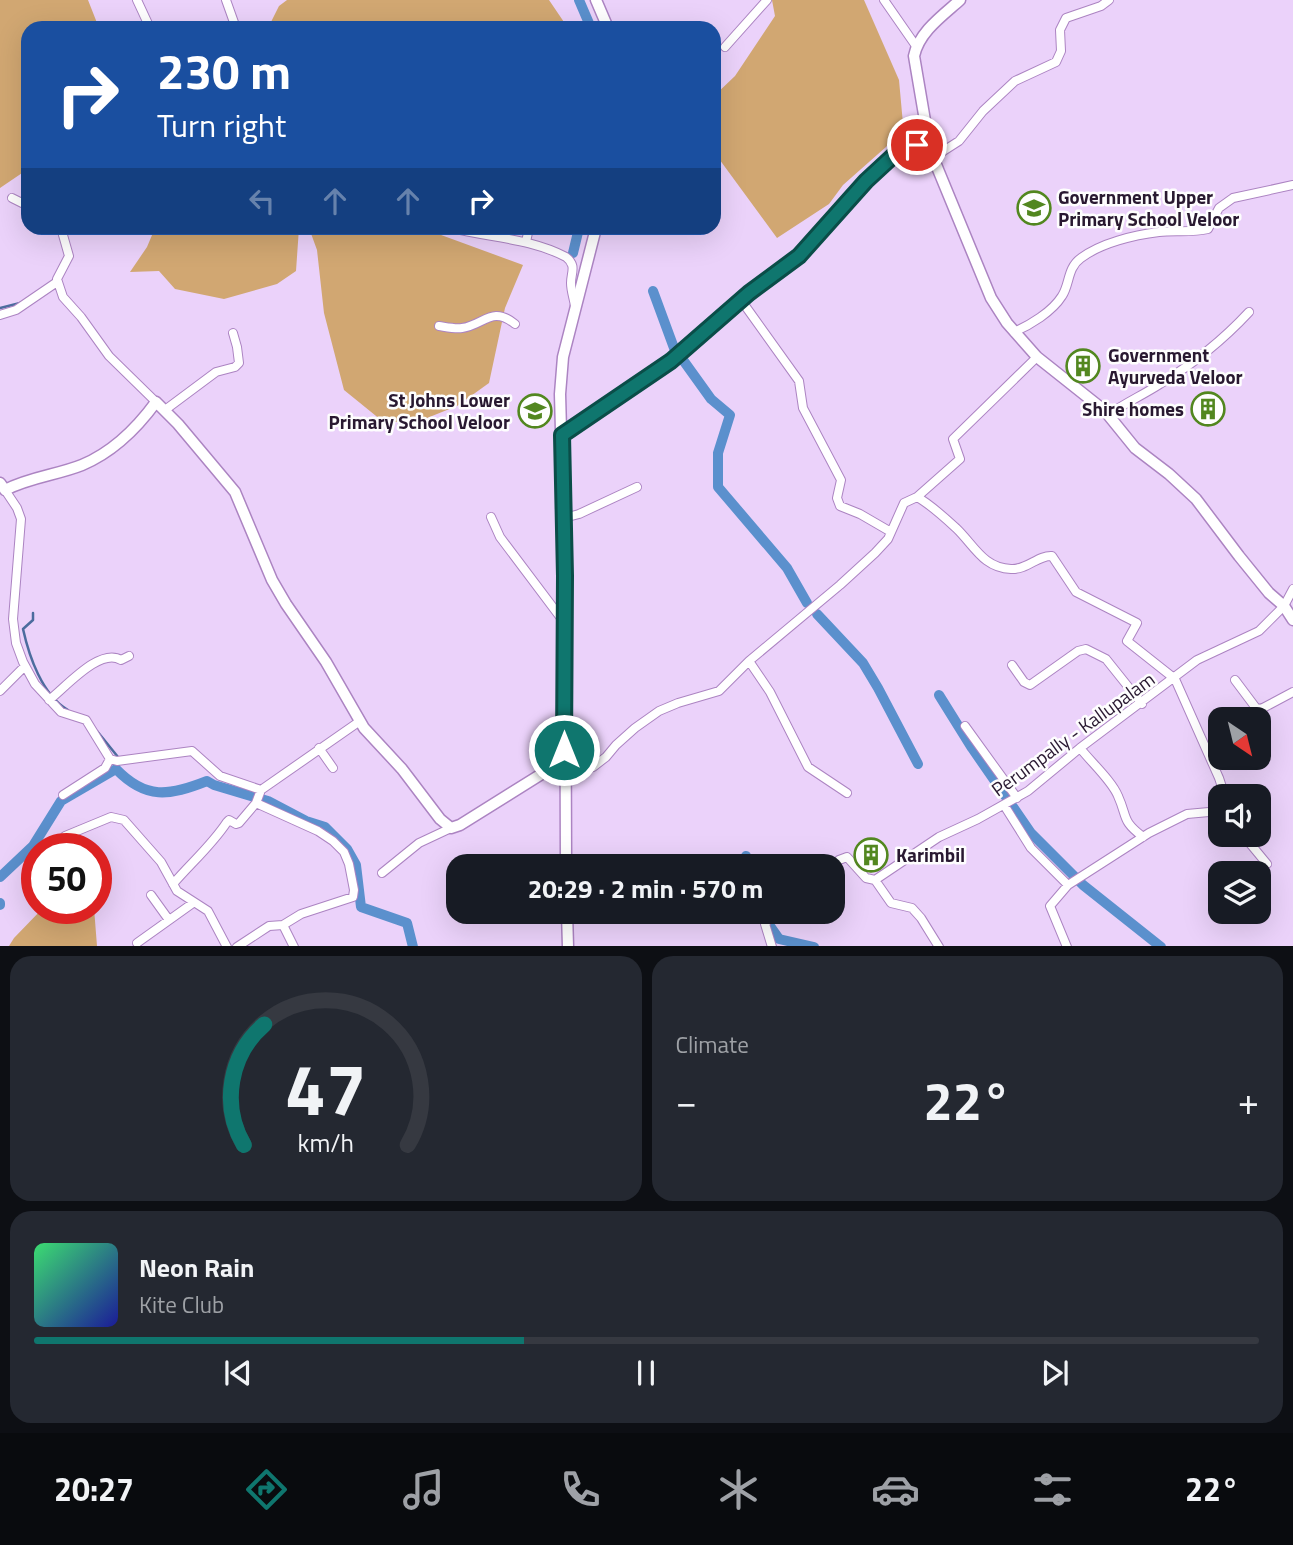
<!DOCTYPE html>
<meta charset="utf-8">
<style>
:root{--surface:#171b24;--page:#242831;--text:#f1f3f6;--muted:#9ea1a6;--line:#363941;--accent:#0f766e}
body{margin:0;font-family:"Titillium Web",sans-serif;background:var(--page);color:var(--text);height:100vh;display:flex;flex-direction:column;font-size:26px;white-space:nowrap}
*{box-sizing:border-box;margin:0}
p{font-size:23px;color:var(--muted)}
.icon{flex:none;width:38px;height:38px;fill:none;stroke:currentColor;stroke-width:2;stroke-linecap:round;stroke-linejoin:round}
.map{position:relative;height:946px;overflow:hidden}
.drawer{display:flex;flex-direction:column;gap:10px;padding:10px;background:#0d0f14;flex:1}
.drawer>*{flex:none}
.banner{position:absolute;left:21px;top:21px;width:700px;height:214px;border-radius:21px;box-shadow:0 7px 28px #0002;background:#1a4fa0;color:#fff;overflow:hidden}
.needle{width:46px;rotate:145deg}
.controls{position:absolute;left:1208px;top:707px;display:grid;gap:14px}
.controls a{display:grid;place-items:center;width:63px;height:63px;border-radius:14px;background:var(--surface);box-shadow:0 7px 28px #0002;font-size:35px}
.speed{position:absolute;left:21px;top:833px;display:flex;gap:14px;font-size:35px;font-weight:700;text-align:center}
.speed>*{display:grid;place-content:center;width:91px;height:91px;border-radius:50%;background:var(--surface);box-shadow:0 7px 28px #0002;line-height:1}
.speed .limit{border:10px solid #d22;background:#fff;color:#111}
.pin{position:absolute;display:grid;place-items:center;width:60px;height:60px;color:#fff;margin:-30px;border:4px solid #fff;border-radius:50%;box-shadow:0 2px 7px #0007}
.me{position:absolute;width:77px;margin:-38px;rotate:0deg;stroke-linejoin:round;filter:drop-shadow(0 0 5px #0008)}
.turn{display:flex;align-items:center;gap:24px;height:147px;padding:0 21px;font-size:32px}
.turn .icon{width:91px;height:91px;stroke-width:2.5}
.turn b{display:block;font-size:49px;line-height:60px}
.lanes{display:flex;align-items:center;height:66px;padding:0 21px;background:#0003;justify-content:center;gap:35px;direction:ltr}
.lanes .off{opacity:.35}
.big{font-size:52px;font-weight:700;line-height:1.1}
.drawer .card{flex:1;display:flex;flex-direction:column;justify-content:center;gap:10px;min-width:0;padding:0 24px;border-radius:21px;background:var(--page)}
.drawer .dial{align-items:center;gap:0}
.dial svg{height:182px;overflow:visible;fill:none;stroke:var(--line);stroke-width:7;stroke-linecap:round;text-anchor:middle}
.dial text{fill:var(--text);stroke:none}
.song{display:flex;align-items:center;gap:21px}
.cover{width:84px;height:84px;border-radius:10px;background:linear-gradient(135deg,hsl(140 70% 55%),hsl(240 70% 35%))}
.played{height:7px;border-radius:4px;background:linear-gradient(90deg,var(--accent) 40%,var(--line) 40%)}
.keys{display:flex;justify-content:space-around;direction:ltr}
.heat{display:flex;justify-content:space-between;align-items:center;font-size:38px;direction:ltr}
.drawer .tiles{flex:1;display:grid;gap:10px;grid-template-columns:1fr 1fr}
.card:last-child{grid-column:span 2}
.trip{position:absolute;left:446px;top:854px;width:399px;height:70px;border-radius:21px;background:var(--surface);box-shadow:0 7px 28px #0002;font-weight:700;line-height:70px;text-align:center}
.tab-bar{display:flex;height:112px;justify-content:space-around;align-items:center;background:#090b0e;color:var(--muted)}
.tab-bar .icon{width:49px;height:49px}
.tab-bar .current{color:var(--accent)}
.tab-bar b{font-size:32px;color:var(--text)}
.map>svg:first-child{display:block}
.green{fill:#d1a772}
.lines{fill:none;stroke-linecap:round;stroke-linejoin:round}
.stream{stroke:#4c6c9e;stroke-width:2.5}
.canal{stroke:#5b90cd;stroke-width:10}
.street-casing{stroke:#ac84c2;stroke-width:10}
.secondary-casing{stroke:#ac84c2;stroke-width:13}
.street{stroke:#fff;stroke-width:8}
.secondary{stroke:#fff;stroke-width:10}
.route-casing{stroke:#0a4d48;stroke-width:18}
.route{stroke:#0f766e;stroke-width:12}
.labels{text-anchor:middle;stroke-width:5;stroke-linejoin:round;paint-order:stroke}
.poi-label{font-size:19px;font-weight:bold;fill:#291931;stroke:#fefefe;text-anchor:start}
.street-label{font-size:19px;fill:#291931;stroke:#fefefe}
</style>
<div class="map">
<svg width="1293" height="947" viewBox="0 0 1293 947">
<rect width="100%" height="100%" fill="#ebd2fa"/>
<path class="green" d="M0,0H88L99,28H28V169L0,188Z
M287,0H549L568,28H268L279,6Z
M772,0H864L899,80L903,124L886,147L843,185L829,204L777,238L714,152V96L735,76L775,16Z
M155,228H299L296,271L277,284L224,299L175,289L159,271L130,272L147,247Z
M309,228H422L523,265L505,308L489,383L457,406L412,424L381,420L344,390L324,313L317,250Z
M43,908H94L97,946H9L14,938Z"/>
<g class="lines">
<path class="stream" d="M0,308L20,303
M33,613V620L23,629C29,656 42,695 68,710
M97,731L118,757L119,764L116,769"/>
<path class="canal" d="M579,0L591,28
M573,253L579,228
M653,291L674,348
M683,360L711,399L730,415L718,453V487L787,568L807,603
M817,614L863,663L878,688L918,764
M939,695L972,748L1031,833L1083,885L1161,947
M746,856L748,866
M0,877L33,846L61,801L116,769C146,800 169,796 207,781L214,785L268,801L306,821L325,827L347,849L356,865L361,907L407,923L413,947
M0,903V905
M760,912L779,939L814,947"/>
<defs>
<path id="street" d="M137,0L150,28
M226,0L236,28
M884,0L916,46
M725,47L767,0
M934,157L959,141L983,111L1015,81L1056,62L1061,51L1060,30L1066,18L1101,6L1109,0
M12,198L28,206
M61,228L69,256L57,279L63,297L81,317L109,356L156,402
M451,228C490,238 530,238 566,257C577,266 571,272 571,283C571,291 574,299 575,306
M526,242L529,228
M741,300L799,381L803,408L841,480L837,498L840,506L860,514L891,532
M0,315L16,310L57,282
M439,326C446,327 455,329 462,328C484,325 492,305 515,324
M1014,332C1030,325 1052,312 1062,296C1070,284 1067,268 1081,258C1101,243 1134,235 1159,232C1175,230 1191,233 1208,229L1219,208L1233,198L1293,185
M165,410L216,372L235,367L239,363L237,347L233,333
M1108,415C1125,403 1143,395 1160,384C1193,364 1223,340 1249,312
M5,490L17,508L21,519L13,619L16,643L23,662L35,684L61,712L86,720L110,759L117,761L192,751L220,776L261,790L360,721
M917,497C930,504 944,517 956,528C974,545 983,568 1011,569C1027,570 1038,555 1052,556L1076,592L1137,623L1127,641L1175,679L1219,778L1225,796
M491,517L500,537L564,622
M564,518L579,514L637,487
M749,661L770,692L808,767L847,793
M1012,665L1024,682L1030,685L1078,651L1086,649L1106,659L1142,704
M1235,680L1256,708L1261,709L1293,692
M0,691L25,666
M49,700C66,687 100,647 121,660L129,656
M965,726L1017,798
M319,748L333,768
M1080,748C1091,762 1112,781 1118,796C1128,818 1121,820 1143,837
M565,772L593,767L606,757L616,745L635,728L659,711L678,703L719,691L749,661L840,585L875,553L888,539L904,503L917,497L960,459L953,439L1037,357
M261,790L256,803L318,831L333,841L344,852L349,864L354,890L353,897L301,914L283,925
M63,795L105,768L110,759
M1004,805L1031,848L1068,885
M1243,835L1267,864
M65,836L111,817L124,820L161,862L177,891L208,911L227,947
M831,866L839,860L847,857L866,878L875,880
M382,873L419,843L451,828
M875,880L939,837L978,819L1028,791L1080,748L1197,660L1259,631L1284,606L1293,589
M875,880L891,903L912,908L921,918L939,947
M173,884C191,863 212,845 227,822L229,820L236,824L239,823L256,803
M151,895L169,920
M137,943L193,903
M237,947L269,926L283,925L294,947
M772,947L765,924L771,916L779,912
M1067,947L1050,906L1068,885L1149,833L1187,814L1220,811"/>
<path id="secondary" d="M596,0L608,28
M960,0C942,16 919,32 914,56L930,150L991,298L1007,323L1037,357L1105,411L1135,448L1169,474L1196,499L1239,556L1269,593L1284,606L1293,620
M562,435L671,361L749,294L799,256L866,181L893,156L904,149L917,145L930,150
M0,483L5,490C30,477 57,475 82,465C113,452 137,428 156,402L178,424L235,492L272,580L286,604L326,662L364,728L402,769L440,819L451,828L460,825L548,770L565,769
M566,866L565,576L560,394L563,357L596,228
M567,912L568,947"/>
</defs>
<use href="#street" class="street-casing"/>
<use href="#secondary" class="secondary-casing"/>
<use href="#street" class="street"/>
<use href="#secondary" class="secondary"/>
</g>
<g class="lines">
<defs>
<path id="route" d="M564,750L565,576L562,435L671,361L749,293L799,256L866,181L893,156L904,149L917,145"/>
</defs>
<use href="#route" class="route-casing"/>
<use href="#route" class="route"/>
</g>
<defs>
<symbol id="school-ring" viewBox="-11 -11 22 22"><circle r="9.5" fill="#fefefe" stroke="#52871f" stroke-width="1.5"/><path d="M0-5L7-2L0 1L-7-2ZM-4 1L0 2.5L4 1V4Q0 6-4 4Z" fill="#52871f"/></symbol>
<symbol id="building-ring" viewBox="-11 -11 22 22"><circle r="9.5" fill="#fefefe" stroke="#52871f" stroke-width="1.5"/><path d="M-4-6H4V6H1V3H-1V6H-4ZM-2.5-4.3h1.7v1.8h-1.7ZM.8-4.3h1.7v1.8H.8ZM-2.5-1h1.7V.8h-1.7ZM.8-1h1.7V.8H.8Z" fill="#52871f"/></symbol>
</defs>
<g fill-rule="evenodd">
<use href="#school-ring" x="1015" y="189" width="38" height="38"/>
<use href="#building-ring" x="1064" y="347" width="38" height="38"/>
<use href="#building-ring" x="1189" y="390" width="38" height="38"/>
<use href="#school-ring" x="516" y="392" width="38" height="38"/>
<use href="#building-ring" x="852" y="836" width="38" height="38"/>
</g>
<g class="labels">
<g class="poi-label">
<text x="1058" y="204">Government Upper<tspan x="1058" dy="22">Primary School Veloor</tspan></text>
<text x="1108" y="362">Government<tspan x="1108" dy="22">Ayurveda Veloor</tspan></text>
<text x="510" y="407" text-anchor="end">St Johns Lower<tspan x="510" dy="22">Primary School Veloor</tspan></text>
<text x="1184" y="416" text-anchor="end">Shire homes</text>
<text x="896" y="862">Karimbil</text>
</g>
<g class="street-label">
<text transform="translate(1073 734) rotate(-36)" y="7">Perumpally - Kallupalam</text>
</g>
</g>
</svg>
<div class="controls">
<a><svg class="needle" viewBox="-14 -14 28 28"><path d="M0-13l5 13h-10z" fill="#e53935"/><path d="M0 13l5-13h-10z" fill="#9ea1a6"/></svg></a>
<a><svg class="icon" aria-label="sound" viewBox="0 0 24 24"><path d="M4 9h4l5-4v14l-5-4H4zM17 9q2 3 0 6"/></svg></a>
<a><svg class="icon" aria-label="layers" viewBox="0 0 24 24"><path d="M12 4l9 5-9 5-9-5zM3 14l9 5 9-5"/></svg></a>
</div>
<div class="speed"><div class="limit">50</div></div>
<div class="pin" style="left:917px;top:145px;background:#d93025"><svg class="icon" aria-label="arrive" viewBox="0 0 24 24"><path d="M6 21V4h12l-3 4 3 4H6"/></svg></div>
<svg class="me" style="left:564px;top:750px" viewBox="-20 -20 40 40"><circle r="17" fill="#0f766e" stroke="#fff" stroke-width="3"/><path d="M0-11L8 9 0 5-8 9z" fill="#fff"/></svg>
<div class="trip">20:29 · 2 min · 570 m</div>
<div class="banner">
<div class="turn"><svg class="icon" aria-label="right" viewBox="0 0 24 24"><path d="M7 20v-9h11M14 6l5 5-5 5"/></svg><div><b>230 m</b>Turn right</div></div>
<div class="lanes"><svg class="icon off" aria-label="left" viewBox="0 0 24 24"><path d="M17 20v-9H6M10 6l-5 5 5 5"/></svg><svg class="icon off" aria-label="ahead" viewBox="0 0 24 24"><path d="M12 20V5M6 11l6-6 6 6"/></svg><svg class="icon off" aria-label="ahead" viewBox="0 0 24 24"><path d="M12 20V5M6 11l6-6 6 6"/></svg><svg class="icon" aria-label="right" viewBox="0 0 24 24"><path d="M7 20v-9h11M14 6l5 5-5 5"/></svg></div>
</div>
</div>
<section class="drawer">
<div class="tiles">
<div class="card dial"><svg viewBox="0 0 100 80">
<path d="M14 69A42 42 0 1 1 86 69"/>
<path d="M14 69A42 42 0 0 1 23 16" stroke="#0f766e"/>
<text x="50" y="56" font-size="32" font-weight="700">47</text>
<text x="50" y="72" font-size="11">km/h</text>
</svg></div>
<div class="card"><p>Climate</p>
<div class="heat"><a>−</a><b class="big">22°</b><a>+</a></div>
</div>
<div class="card">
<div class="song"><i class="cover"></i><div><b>Neon Rain</b><p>Kite Club</p></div></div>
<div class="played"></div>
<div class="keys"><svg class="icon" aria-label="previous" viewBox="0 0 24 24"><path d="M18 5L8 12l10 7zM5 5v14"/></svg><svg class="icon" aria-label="pause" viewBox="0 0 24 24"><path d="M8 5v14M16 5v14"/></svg><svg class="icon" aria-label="next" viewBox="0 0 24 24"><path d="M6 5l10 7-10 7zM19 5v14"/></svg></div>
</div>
</div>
</section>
<nav class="tab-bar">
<b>20:27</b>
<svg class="icon current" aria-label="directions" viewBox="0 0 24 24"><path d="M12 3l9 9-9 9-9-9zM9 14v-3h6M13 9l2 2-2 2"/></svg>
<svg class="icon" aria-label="music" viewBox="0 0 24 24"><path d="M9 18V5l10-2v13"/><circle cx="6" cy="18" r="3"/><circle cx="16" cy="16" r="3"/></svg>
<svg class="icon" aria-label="phone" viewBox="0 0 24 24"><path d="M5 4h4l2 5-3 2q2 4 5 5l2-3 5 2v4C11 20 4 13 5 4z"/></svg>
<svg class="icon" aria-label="climate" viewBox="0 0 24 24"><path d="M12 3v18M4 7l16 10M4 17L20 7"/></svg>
<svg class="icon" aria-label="car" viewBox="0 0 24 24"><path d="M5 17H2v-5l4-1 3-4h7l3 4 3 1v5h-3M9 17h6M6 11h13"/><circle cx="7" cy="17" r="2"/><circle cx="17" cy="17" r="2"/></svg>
<svg class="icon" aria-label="filters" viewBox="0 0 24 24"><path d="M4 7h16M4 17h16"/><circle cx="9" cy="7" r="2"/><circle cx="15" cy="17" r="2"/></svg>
<b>22°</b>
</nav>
